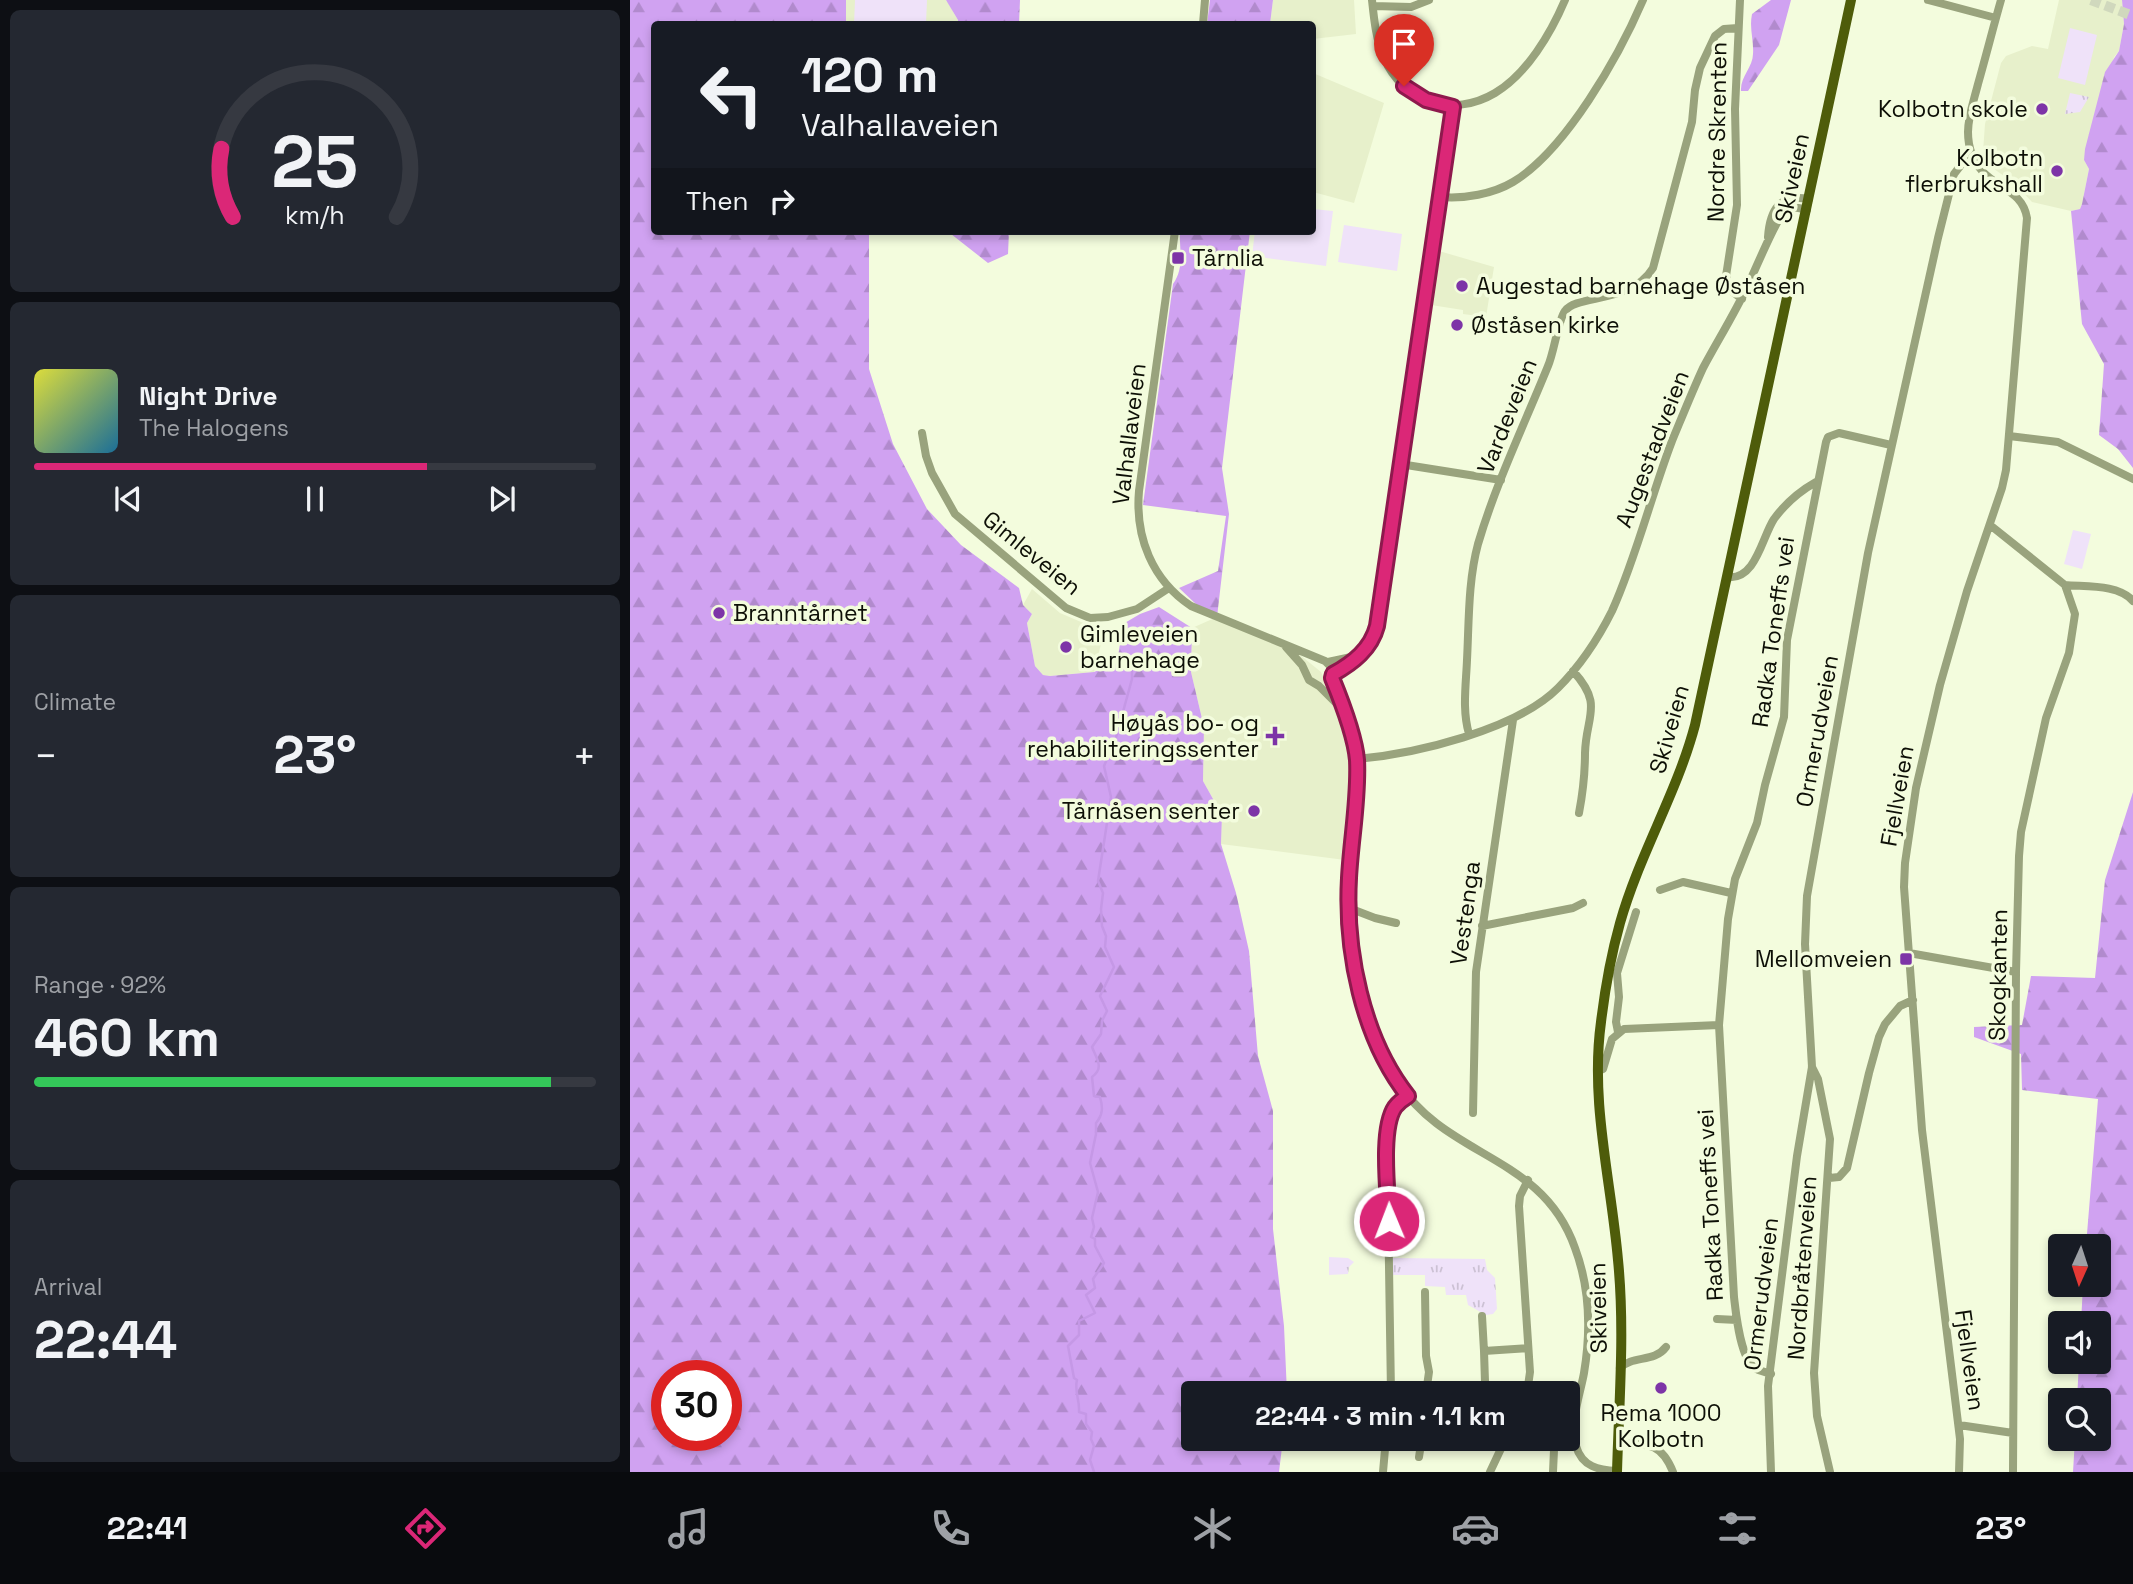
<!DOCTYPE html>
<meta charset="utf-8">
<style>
:root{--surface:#171b24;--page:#242831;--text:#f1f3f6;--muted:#9ea1a6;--line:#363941;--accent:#db2777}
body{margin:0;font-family:"Space Grotesk",sans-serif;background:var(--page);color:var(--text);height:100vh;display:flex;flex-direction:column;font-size:26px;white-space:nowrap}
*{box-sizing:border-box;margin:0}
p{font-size:23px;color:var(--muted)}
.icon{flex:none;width:38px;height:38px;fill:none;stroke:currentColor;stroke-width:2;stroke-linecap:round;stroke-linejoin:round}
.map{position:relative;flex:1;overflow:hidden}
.details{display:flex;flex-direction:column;gap:10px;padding:10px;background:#0d0f14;width:630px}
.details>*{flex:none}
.hud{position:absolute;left:21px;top:21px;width:665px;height:214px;border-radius:7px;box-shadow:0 4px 10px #0003;background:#171b24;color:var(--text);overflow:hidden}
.needle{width:46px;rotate:183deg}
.buttons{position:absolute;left:1418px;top:1234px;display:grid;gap:14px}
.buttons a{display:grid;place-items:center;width:63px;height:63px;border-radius:7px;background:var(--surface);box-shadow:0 4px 10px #0003;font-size:35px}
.speed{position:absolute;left:21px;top:1360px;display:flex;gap:14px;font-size:35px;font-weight:700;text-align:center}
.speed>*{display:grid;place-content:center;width:91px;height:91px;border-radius:50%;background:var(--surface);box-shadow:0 4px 10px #0003;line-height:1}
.speed .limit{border:10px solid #d22;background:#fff;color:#111}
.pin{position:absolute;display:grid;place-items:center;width:60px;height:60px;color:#fff;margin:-72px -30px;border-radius:50% 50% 50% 0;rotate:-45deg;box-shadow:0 0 7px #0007}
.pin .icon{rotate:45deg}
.me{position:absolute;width:77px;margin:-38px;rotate:359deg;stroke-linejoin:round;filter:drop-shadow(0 0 5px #0008)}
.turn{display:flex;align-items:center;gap:24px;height:147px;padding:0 35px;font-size:32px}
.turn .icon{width:91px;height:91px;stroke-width:2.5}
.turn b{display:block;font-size:49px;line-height:60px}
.then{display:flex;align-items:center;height:66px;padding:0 35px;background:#0003;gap:14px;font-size:26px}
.big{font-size:52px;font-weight:700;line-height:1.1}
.details .tile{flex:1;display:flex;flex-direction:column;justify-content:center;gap:10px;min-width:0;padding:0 24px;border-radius:10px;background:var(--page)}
.details .dial{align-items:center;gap:0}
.dial svg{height:182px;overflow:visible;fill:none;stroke:var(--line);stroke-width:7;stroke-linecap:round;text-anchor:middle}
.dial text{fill:var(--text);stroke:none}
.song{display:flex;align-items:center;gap:21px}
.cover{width:84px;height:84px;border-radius:10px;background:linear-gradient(135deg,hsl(60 70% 55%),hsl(200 70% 35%))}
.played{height:7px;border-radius:4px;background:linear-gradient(90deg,var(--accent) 70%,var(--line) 70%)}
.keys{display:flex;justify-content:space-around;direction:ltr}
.heat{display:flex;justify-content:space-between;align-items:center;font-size:38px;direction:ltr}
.charge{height:10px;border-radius:5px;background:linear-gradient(90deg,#34c759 92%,var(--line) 0)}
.trip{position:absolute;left:551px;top:1381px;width:399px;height:70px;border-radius:7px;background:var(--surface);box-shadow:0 4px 10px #0003;font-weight:700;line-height:70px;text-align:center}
.dock{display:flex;height:112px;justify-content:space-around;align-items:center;background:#090b0e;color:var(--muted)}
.dock .icon{width:49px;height:49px}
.dock .on{color:var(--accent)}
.dock b{font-size:32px;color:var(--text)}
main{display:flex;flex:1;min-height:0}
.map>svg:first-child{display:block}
.built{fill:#e7f0cb}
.forest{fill:url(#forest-firs);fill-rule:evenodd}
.park{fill:url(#park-tufts)}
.pitch{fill:#efe2f9}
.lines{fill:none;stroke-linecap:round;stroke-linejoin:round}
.stream{stroke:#c598e6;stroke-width:2.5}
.major-tunnel{stroke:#d0d8bd;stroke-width:10;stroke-dasharray:10 5;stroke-linecap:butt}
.minor{stroke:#99a37d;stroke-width:8}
.major{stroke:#4e5c0a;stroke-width:10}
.route-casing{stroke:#8e194d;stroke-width:18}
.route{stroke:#db2777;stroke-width:12}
.poi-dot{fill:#7d34a7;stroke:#f3fcdd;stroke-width:2.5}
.labels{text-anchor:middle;stroke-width:7;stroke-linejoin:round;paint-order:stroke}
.poi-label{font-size:23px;fill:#0d0f06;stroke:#f3fcdd;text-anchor:end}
.street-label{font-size:23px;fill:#0d0f06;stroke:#f3fcdd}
</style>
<main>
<section class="details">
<div class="tile dial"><svg viewBox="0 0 100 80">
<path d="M14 69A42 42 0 1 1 86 69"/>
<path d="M14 69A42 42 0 0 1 9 39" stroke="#db2777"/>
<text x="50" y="56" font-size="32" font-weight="700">25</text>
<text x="50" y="72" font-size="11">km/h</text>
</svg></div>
<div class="tile">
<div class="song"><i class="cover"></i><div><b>Night Drive</b><p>The Halogens</p></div></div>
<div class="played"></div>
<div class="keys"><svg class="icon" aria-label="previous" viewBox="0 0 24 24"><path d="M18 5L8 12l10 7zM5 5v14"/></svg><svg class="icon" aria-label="pause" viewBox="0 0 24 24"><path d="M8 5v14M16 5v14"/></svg><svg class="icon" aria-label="next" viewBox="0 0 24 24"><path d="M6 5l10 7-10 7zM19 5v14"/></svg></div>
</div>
<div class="tile"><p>Climate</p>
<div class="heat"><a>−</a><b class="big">23°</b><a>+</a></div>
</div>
<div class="tile"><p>Range · 92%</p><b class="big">460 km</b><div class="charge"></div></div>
<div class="tile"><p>Arrival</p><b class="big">22:44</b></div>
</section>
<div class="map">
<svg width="1503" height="1472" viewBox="0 0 1503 1472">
<defs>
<pattern id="forest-firs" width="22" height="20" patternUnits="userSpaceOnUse" patternTransform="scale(1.75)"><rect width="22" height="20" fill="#d0a2f1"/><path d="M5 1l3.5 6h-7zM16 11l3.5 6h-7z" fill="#b18acd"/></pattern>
<pattern id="park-tufts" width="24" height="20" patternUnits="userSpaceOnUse" patternTransform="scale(1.75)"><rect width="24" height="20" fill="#efe2f9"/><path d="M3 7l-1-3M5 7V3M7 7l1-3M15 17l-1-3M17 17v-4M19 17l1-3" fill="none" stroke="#ccc1d4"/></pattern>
</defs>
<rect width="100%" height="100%" fill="#f3fcdd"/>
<path class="built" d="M216,0H316L328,20V24H216Z
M643,0H724L726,34L683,39L682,24H640Z
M1429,0H1492L1494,24L1489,51L1484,57L1454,160L1459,169L1452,204L1450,209L1441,211L1402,202L1385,184L1360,166L1353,152L1355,124L1371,63L1376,56L1402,46L1418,49Z
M683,73L754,103L724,203L683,192Z
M809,251L864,267L856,317L833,314V310L801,305Z
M402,589L430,613L458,625L475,628L464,672L420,676L413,675L405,666L397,623L402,614L393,605Z
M587,617L664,650L691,672L714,727L722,759L715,860L591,844L592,815L573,781L574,727L561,672L562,628Z"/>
<path class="forest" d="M0,0H216V24H24V231H239V369L263,444L297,509L331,545L389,588L393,605L402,614L397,623L405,666L413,675L420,676L464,672L487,663L493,624L510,614L529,607L562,628L561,672L574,727L573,781L592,815L591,844L606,893L619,951L628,1056L643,1111V1229L654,1326L657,1393H564V1438L653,1439L649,1472H0ZM37,1376H96V1435H37Z
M316,0H390L389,24H328V20Z
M580,0H643L640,24H577Z
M1141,0H1161L1149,45L1118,91H1111C1110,77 1123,67 1123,54C1124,40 1119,29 1122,14Z
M1492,0H1503V468L1488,449L1469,435L1474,364L1452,324L1441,211L1450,209L1452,204L1459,169L1454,160L1455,149L1475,72L1489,51L1494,24Z
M321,231H379L378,254L358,263L321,234Z
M550,231H620L592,468L599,514L587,617L568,606L549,588L588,571L596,516L513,505L543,284C555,267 549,250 550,231Z
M1503,792V1472H1443L1445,1439L1468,1438V1400H1447L1449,1362H1468V1323H1451L1453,1285L1468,1284V1246H1456L1468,1099L1392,1090L1391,1054L1344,1037V1027L1392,1025L1401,976L1465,978L1475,880Z"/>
<path class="park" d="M1440,93L1459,97L1450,112L1435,114Z
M699,1257L718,1258L724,1262L719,1267L718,1274L699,1275Z
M763,1258L855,1259L857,1270L865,1278L867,1309L863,1314L856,1315L838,1305L836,1295H816L815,1287L795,1286V1275H762Z"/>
<path class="pitch" d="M225,0H297L296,24H224Z
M1440,28L1467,35L1455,85L1428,78Z
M683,209L703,211L696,266L622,256L625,231H682Z
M714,225L772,234L767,271L708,262Z
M1443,530L1461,534L1452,569L1434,564Z"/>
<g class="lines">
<path class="stream" d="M464,1472L460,1460L464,1446L461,1439L462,1432L456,1424V1414L449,1412C450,1400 444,1391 447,1380L444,1378L438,1346L449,1335V1321L465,1313L456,1295L465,1288L463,1279L474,1263L465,1246V1239L461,1237L464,1227L462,1218L468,1192L460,1163L466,1134V1123C473,1115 473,1107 470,1097L464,1096L462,1077C475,1068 466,1058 462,1047L471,1034L472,1021L477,1011L470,996L484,967L475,947L476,936L472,926L471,909L473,893L468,881L481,797L474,766L485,741L502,679V667L498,658"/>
<path class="major-tunnel" d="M1461,0L1503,16"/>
<path class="minor" d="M742,0C744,19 746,40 754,58C773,103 823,118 865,93C897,74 921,33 935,0
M1110,0L1105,109L1107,205L1096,276L1099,289L1112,299
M1298,0L1366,18
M743,6L781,7L799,0
M573,24L575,0
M811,197C834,199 863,194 883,182C936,150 989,56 1013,0
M545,231L509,491C505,537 522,580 561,606L695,661L702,668C702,671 702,674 702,678C702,684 707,692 709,698C715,718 725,737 727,758C730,796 722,837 719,874C714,944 730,1023 768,1082C817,1159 912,1154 945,1248C960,1288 961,1331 954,1373C950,1395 939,1424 946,1446C952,1467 969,1470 987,1471
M1138,237C1140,209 1150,194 1179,199
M292,433L296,456L302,473L325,514L436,608L460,618L478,617L507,609L539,588
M1379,436L1428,442L1503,479
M770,464L871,480
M1360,525L1435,585L1445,614L1439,653L1416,718L1391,832L1389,856L1386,972L1383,1472
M1098,577C1126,580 1132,537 1144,519C1155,504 1170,491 1186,482
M1435,585C1456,587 1488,584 1503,601
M656,647L672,665L679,680L689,686L711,708
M698,662L726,656
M943,671C974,705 956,715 955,753C955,773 953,792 949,813
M703,674C722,664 738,651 746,630L823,107
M839,734C832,710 836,685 837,660C839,622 838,581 848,544C866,483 894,425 918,366C924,353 928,320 935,311C947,294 1001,304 1023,268L1062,122L1065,90L1070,68L1085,36L1094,29L1108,28
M727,759C785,754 886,730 928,688C950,666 968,639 982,611C1006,558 1021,496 1042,441C1052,417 1062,392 1073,368C1088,340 1105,313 1118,285C1125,271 1147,216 1156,210C1163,206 1170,208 1177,210
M1030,890L1053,882L1101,893
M719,908L745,918L766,923
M852,926L943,908L953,903
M1279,953L1386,972
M988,1032L986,1022L989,997L987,973L1006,912
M1182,1067L1188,1079L1200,1139L1184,1373L1187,1416L1200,1472
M968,1071L973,1069L982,1039L994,1029L1089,1025
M843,1113L846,972L883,720
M1199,1178L1209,1177L1217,1168L1239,1073L1249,1037L1255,1024L1270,1006L1283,1000
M795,1292L796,1356L799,1372L796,1393
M852,1316L854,1351
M1087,1319L1107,1320
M990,1368C1003,1355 1024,1363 1036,1347
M1141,1374C1136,1372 1129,1371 1125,1368C1110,1358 1106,1314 1104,1297L1089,1025L1098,919L1105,879L1127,823L1135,785L1154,717L1157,640L1196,442L1198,437L1209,433L1261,445
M855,1382L854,1351L898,1348
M761,1393L757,1141C758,1122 761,1107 778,1096
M897,1393L900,1372L889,1206L890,1196L898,1180
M1329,1425L1383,1433
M988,1443C1017,1444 1031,1442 1043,1472
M789,1457L792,1438
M753,1472L756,1438
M860,1472L876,1438
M923,1472L924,1450L930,1438
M1141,1472L1138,1386L1167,1156L1182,1067L1175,944L1177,896L1238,553L1308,238L1324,174L1331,165L1343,159
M1329,1472L1330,1439L1292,1130L1274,887L1275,863L1286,788L1310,685L1337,591L1372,488L1376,470L1397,218C1393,192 1369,189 1353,172C1343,161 1338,148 1338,132C1338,116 1344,100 1348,84C1356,56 1363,28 1371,0"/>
<path class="major" d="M987,1472C989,1402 995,1330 988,1260C981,1180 960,1102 971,1022C975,989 981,955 990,923C1009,855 1047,793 1065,725L1221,0"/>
</g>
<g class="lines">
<defs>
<path id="route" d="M759,1221C758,1193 750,1129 765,1107C769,1102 773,1099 778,1096C732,1038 715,950 719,878C721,839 729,798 727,760C725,736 711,700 702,678L703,674C723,663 741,649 747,626L823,107L796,100L774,86"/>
</defs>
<use href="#route" class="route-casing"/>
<use href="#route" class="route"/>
</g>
<g class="poi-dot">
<circle cx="1412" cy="109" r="7"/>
<circle cx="1427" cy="171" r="7"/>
<rect x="541" y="251" width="14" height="14" rx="3.5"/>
<circle cx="832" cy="286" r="7"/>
<circle cx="827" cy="325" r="7"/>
<circle cx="89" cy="613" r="7"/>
<circle cx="436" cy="647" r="7"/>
<path d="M641.5 725.5h7v7h7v7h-7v7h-7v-7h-7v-7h7z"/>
<circle cx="624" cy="811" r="7"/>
<rect x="1269" y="952" width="14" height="14" rx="3.5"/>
<circle cx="1031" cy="1388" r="7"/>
</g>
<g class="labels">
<g class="poi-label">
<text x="1398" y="117">Kolbotn skole</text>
<text x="1413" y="166">Kolbotn<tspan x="1413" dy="26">flerbrukshall</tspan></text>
<text x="562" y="266" text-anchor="start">Tårnlia</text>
<text x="846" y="294" text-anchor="start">Augestad barnehage Øståsen</text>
<text x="841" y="333" text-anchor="start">Øståsen kirke</text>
<text x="103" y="621" text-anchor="start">Branntårnet</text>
<text x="450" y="642" text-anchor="start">Gimleveien<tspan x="450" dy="26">barnehage</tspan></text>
<text x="629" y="731">Høyås bo- og<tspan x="629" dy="26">rehabiliteringssenter</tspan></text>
<text x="610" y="819">Tårnåsen senter</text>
<text x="1262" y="967">Mellomveien</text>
<text x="1031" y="1421" text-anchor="middle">Rema 1000<tspan x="1031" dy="26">Kolbotn</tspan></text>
</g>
<g class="street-label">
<text transform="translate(1087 132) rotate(-89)" y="8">Nordre Skrenten</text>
<text transform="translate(1162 178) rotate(-78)" y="8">Skiveien</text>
<text transform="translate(877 416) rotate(-68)" y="8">Vardeveien</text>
<text transform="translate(499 434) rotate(-83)" y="8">Valhallaveien</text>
<text transform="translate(1022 449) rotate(-69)" y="8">Augestadveien</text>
<text transform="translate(402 553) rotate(39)" y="8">Gimleveien</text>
<text transform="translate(1143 632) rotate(-82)" y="8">Radka Toneffs vei</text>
<text transform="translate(1039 729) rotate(-74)" y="8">Skiveien</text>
<text transform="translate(1187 731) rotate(-80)" y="8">Ormerudveien</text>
<text transform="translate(1267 796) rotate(-80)" y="8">Fjellveien</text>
<text transform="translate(835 913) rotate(-82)" y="8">Vestenga</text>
<text transform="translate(1368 975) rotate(-89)" y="8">Skogkanten</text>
<text transform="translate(1080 1205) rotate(-93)" y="8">Radka Toneffs vei</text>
<text transform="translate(1172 1268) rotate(-86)" y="8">Nordbråtenveien</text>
<text transform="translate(1131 1294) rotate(-83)" y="8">Ormerudveien</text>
<text transform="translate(968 1308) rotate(-91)" y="8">Skiveien</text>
<text transform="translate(1340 1360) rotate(82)" y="8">Fjellveien</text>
</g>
</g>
</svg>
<div class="buttons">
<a><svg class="needle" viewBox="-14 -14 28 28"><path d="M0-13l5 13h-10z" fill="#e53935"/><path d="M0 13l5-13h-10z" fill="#9ea1a6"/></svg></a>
<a><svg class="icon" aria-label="sound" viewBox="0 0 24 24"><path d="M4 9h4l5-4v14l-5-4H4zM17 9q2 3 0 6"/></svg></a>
<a><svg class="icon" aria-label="search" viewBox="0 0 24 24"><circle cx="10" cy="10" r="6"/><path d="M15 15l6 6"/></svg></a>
</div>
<div class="speed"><div class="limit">30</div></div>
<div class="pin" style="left:774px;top:86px;background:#d93025"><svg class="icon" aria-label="arrive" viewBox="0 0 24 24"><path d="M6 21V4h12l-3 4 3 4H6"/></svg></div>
<svg class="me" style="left:759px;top:1221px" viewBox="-20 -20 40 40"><circle r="17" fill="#db2777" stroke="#fff" stroke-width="3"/><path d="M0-11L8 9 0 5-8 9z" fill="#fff"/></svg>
<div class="trip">22:44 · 3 min · 1.1 km</div>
<div class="hud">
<div class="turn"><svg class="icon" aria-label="left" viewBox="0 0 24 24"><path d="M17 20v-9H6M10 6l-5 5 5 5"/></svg><div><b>120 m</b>Valhallaveien</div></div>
<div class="then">Then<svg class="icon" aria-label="right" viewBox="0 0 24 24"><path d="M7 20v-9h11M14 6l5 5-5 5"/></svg></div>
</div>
</div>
</main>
<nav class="dock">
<b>22:41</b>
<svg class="icon on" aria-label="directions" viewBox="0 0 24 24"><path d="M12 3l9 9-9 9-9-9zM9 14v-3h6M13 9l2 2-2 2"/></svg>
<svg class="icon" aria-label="music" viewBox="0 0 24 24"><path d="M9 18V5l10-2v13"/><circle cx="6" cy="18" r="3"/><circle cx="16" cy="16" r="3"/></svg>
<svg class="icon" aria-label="phone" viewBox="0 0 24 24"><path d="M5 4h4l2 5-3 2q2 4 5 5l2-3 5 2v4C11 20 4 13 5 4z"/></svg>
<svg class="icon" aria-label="climate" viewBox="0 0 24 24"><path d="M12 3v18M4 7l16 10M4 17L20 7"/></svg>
<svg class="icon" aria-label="car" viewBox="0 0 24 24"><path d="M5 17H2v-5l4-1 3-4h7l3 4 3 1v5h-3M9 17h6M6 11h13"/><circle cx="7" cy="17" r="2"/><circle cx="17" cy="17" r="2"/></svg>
<svg class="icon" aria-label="filters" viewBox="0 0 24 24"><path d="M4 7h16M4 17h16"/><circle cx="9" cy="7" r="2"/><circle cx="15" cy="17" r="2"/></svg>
<b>23°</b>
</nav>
